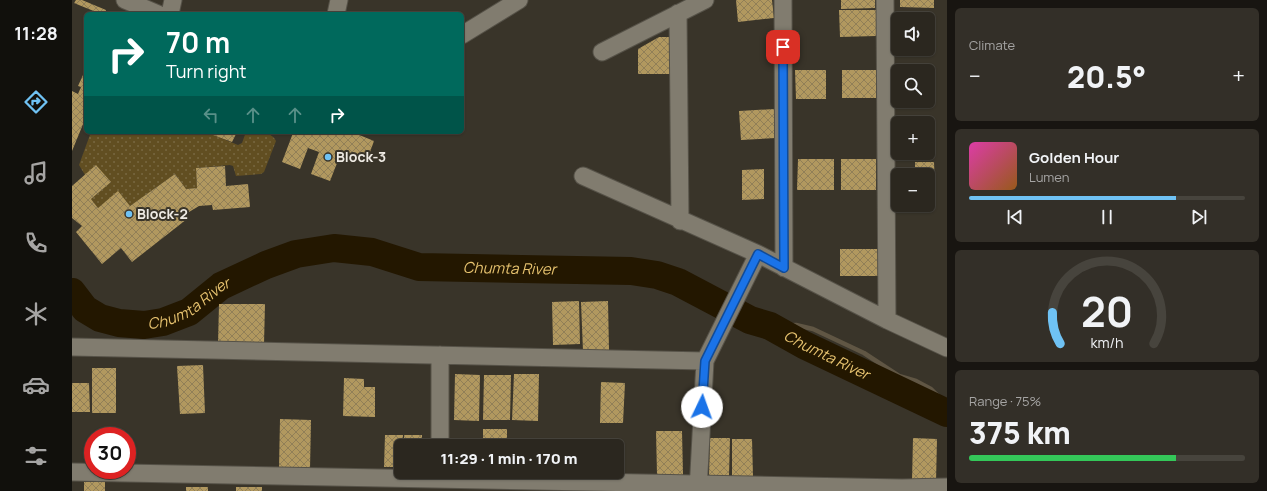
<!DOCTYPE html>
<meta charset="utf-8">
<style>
:root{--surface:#2b271f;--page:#332f28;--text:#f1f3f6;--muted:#a6a5a4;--line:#47443d;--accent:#6fc2f4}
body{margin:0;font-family:Manrope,sans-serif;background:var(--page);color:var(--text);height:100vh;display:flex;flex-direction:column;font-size:15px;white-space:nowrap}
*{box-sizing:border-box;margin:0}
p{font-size:13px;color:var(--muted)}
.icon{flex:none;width:22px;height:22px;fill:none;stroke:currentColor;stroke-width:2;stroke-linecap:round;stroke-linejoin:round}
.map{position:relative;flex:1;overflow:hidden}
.sheet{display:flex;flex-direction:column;gap:8px;padding:8px;background:#181511;width:320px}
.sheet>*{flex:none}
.top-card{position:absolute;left:12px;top:12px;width:380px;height:122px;border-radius:6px;box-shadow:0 1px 3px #0004,0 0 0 1px var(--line);background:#00695c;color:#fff;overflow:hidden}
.controls{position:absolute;left:819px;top:12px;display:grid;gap:8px}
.controls a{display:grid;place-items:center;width:44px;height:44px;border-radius:6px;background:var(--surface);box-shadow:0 1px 3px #0004,0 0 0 1px var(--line);font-size:20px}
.speed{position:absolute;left:12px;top:427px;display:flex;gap:8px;font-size:20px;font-weight:700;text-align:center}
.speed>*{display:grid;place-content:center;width:52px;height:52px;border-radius:50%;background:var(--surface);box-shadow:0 1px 3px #0004,0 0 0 1px var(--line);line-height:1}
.speed .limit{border:6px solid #d22;background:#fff;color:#111}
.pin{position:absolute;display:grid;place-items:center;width:34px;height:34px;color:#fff;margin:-17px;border-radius:8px;box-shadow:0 2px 6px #0006}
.me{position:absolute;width:44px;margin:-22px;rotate:3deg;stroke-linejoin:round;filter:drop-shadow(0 0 3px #0008)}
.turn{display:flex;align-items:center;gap:14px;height:84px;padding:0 16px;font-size:18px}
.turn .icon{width:52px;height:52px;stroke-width:2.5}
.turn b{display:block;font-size:28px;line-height:34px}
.lanes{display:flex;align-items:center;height:38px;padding:0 16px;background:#0003;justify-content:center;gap:20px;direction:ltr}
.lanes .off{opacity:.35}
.big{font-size:30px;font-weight:800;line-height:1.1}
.sheet .tile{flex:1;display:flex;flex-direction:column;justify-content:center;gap:6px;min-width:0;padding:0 14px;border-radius:6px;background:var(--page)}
.sheet .dial{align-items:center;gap:0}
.dial svg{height:104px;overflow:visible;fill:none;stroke:var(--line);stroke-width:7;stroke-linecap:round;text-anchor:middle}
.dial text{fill:var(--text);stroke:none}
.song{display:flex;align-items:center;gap:12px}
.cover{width:48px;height:48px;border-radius:6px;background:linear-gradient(135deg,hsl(320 70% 55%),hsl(30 70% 35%))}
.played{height:4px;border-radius:2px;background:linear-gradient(90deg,var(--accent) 75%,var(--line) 75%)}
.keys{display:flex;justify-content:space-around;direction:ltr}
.heat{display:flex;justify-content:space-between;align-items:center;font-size:22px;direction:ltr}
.charge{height:6px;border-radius:3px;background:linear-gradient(90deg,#34c759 75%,var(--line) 0)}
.trip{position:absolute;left:322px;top:439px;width:230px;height:40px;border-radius:6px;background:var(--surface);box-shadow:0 1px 3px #0004,0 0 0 1px var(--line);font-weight:800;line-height:40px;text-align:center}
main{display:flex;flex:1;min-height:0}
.tabs{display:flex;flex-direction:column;width:72px;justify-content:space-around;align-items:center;background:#11100c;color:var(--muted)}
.tabs .icon{width:28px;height:28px}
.tabs .on{color:var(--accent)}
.tabs b{font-size:18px;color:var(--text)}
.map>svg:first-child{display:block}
.grass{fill:url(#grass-dots)}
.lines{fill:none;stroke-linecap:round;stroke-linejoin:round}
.stream{stroke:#605644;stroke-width:4.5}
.river{stroke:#231700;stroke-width:28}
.building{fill:url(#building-cross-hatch)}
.minor-casing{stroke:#565248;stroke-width:19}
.minor{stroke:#817c6f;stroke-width:17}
.route-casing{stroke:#114b97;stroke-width:10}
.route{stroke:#1a73e8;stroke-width:7}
.poi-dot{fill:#6fc2f4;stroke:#393429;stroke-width:1.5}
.labels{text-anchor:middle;stroke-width:4;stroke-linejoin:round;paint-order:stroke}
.poi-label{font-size:14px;font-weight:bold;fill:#eeeae3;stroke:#393429;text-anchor:start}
.water-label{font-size:15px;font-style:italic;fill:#e6c26e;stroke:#393429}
</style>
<main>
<nav class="tabs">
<b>11:28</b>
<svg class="icon on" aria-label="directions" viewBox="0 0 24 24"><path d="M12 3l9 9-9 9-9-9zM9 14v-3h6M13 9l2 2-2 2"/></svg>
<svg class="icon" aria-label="music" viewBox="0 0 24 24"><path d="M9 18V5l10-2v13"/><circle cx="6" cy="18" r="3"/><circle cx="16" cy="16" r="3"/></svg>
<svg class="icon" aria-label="phone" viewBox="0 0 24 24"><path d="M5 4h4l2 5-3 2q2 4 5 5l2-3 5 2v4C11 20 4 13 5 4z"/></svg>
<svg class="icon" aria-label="climate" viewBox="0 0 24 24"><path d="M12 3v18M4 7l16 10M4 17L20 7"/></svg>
<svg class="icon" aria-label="car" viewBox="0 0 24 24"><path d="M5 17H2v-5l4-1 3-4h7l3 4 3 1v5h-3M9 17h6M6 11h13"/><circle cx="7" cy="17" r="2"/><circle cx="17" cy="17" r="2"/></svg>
<svg class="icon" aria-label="filters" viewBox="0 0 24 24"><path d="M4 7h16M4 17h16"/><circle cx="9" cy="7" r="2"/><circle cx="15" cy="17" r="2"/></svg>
</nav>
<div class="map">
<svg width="875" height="491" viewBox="0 0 875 491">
<defs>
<pattern id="grass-dots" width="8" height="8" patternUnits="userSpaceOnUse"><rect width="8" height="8" fill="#614e21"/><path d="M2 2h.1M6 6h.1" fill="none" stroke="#786841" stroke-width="1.8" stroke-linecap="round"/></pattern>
<pattern id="building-cross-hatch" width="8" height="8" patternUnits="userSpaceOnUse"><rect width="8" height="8" fill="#b1985f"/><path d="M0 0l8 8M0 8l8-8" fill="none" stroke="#917f57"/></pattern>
</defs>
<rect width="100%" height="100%" fill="#393429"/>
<path class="grass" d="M19,132H40L47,134L51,132H134L166,145L170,143L174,132C184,132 200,131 204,141L192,172L189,174L164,176L161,166L158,165L124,168L125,188L114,189L103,174L58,206L46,192L26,208L19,199L39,182L13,175L7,165Z"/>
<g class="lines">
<path class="stream" d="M698,326L724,325L741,329L792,353L827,376L844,381L859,389L866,396L871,411"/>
<path class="river" id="s1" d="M0,292L13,309L28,318L47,323L72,325L91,322L117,312L149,286L194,265L224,254L262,248L300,252L347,267L559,271L585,275L606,282L678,320L698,326L732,345L875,413"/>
</g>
<path class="building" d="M4,0H10L34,10L33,14H29L2,3Z
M664,0H700L702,18L666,22Z
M769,0H803V8L769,9Z
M828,0H862V8L828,7Z
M767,10H804V36L768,37Z
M587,37H603L602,74H566V49Z
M723,70H754V99H724Z
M770,70H804V98H770Z
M11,75L14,76V117L0,151V91L6,94L9,87L6,86Z
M703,109L704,138L669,140L667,111Z
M143,132H165L160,142L141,135Z
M218,132H280L302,141L294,163L269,153L258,181L239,174L247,152L236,148L228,169L210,162L221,133Z
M726,159H762V190H725Z
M769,159H804V190H769Z
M843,162H862L863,188H856V175H843Z
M24,165L39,182L19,199L26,208L46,191L58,206L103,174L114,189L125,188L124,168L153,166L154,186L176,184L178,207L141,210L140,205L127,206L112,215L115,219L60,262L49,248L30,264L4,232L10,226L0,218V186Z
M692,169V199L670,200V170Z
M768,249H806V276H768Z
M507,301L508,344L481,345L480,302Z
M536,301L537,350L511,351L509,302Z
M147,304H193L192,344H146Z
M131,365L133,413L108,414L105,366Z
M20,368H44V413H20Z
M383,374L408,375L407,421L382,420Z
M442,374H467L466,421L440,420Z
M412,375H439L438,420H411Z
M272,378L292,379V387H303V417L271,416Z
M529,382L553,383L551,423H528Z
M0,383H17L18,412H0Z
M208,419L239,420L238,469L207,468Z
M411,429H435V446H411Z
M584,431H610L611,475H585Z
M313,435H331L329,467H312Z
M332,435H350V446H332Z
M638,438H658L657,476H637Z
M841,438L865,439L864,482L840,481Z
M660,439H680L681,476H660Z
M12,482H33V491H12Z
M114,487H136V491H114Z
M164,487H190V491H164Z"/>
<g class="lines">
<defs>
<path id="minor" d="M53,0L86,14
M711,0L712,268
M813,0L815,320
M606,13L608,221
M98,14L101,0
M264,14L267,0
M390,35L447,0
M530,52L633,0
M511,176L686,254L815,320L875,348
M0,347L633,361
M368,446V355
M0,472L830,488L875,487
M626,491L633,361L686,254"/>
</defs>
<use href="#minor" class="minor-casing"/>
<use href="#minor" class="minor"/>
</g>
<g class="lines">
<defs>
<path id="route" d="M630,407L633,361L686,254L712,268L711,47"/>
</defs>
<use href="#route" class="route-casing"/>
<use href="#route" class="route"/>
</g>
<g class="poi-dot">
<circle cx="256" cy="157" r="4"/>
<circle cx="57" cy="214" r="4"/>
</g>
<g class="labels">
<g class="poi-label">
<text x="264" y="162">Block-3</text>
<text x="65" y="219">Block-2</text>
</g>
<g class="water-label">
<text dy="5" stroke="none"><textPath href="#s1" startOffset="470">Chumta River</textPath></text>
<text dy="5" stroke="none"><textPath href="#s1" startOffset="134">Chumta River</textPath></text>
<text dy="5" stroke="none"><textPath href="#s1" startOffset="806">Chumta River</textPath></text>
</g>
</g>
</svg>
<div class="controls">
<a><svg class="icon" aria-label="sound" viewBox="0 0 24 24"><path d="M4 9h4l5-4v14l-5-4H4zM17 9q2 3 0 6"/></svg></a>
<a><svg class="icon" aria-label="search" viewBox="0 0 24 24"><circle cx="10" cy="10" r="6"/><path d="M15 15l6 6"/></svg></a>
<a>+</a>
<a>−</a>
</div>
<div class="speed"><div class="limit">30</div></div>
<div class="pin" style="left:711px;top:47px;background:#d93025"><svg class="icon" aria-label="arrive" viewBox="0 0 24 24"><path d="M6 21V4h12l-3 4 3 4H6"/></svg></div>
<svg class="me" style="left:630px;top:407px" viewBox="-20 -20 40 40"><circle r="19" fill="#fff"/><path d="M0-13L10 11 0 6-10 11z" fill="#1a73e8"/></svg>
<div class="trip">11:29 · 1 min · 170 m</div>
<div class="top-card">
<div class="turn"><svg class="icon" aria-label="right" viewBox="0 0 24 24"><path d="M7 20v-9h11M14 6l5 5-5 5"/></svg><div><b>70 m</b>Turn right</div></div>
<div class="lanes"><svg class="icon off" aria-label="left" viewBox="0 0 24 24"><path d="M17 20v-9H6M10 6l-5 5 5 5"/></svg><svg class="icon off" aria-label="ahead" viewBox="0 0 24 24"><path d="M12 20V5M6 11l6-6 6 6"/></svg><svg class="icon off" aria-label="ahead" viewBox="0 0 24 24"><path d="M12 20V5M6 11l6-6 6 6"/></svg><svg class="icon" aria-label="right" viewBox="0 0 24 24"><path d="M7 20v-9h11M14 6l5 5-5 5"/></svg></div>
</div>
</div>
<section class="sheet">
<div class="tile"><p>Climate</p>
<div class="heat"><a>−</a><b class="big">20.5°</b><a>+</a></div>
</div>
<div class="tile">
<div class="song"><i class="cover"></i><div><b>Golden Hour</b><p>Lumen</p></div></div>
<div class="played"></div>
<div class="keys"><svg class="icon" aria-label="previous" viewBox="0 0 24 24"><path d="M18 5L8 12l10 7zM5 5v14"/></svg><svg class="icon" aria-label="pause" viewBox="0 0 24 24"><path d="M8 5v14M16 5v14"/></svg><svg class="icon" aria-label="next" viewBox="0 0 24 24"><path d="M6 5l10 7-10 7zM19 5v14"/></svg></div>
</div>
<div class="tile dial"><svg viewBox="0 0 100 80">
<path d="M14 69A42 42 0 1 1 86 69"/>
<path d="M14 69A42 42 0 0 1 8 45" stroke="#6fc2f4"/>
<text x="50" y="56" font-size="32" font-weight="700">20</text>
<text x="50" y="72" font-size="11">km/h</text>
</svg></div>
<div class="tile"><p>Range · 75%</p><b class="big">375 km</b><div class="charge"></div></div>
</section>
</main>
